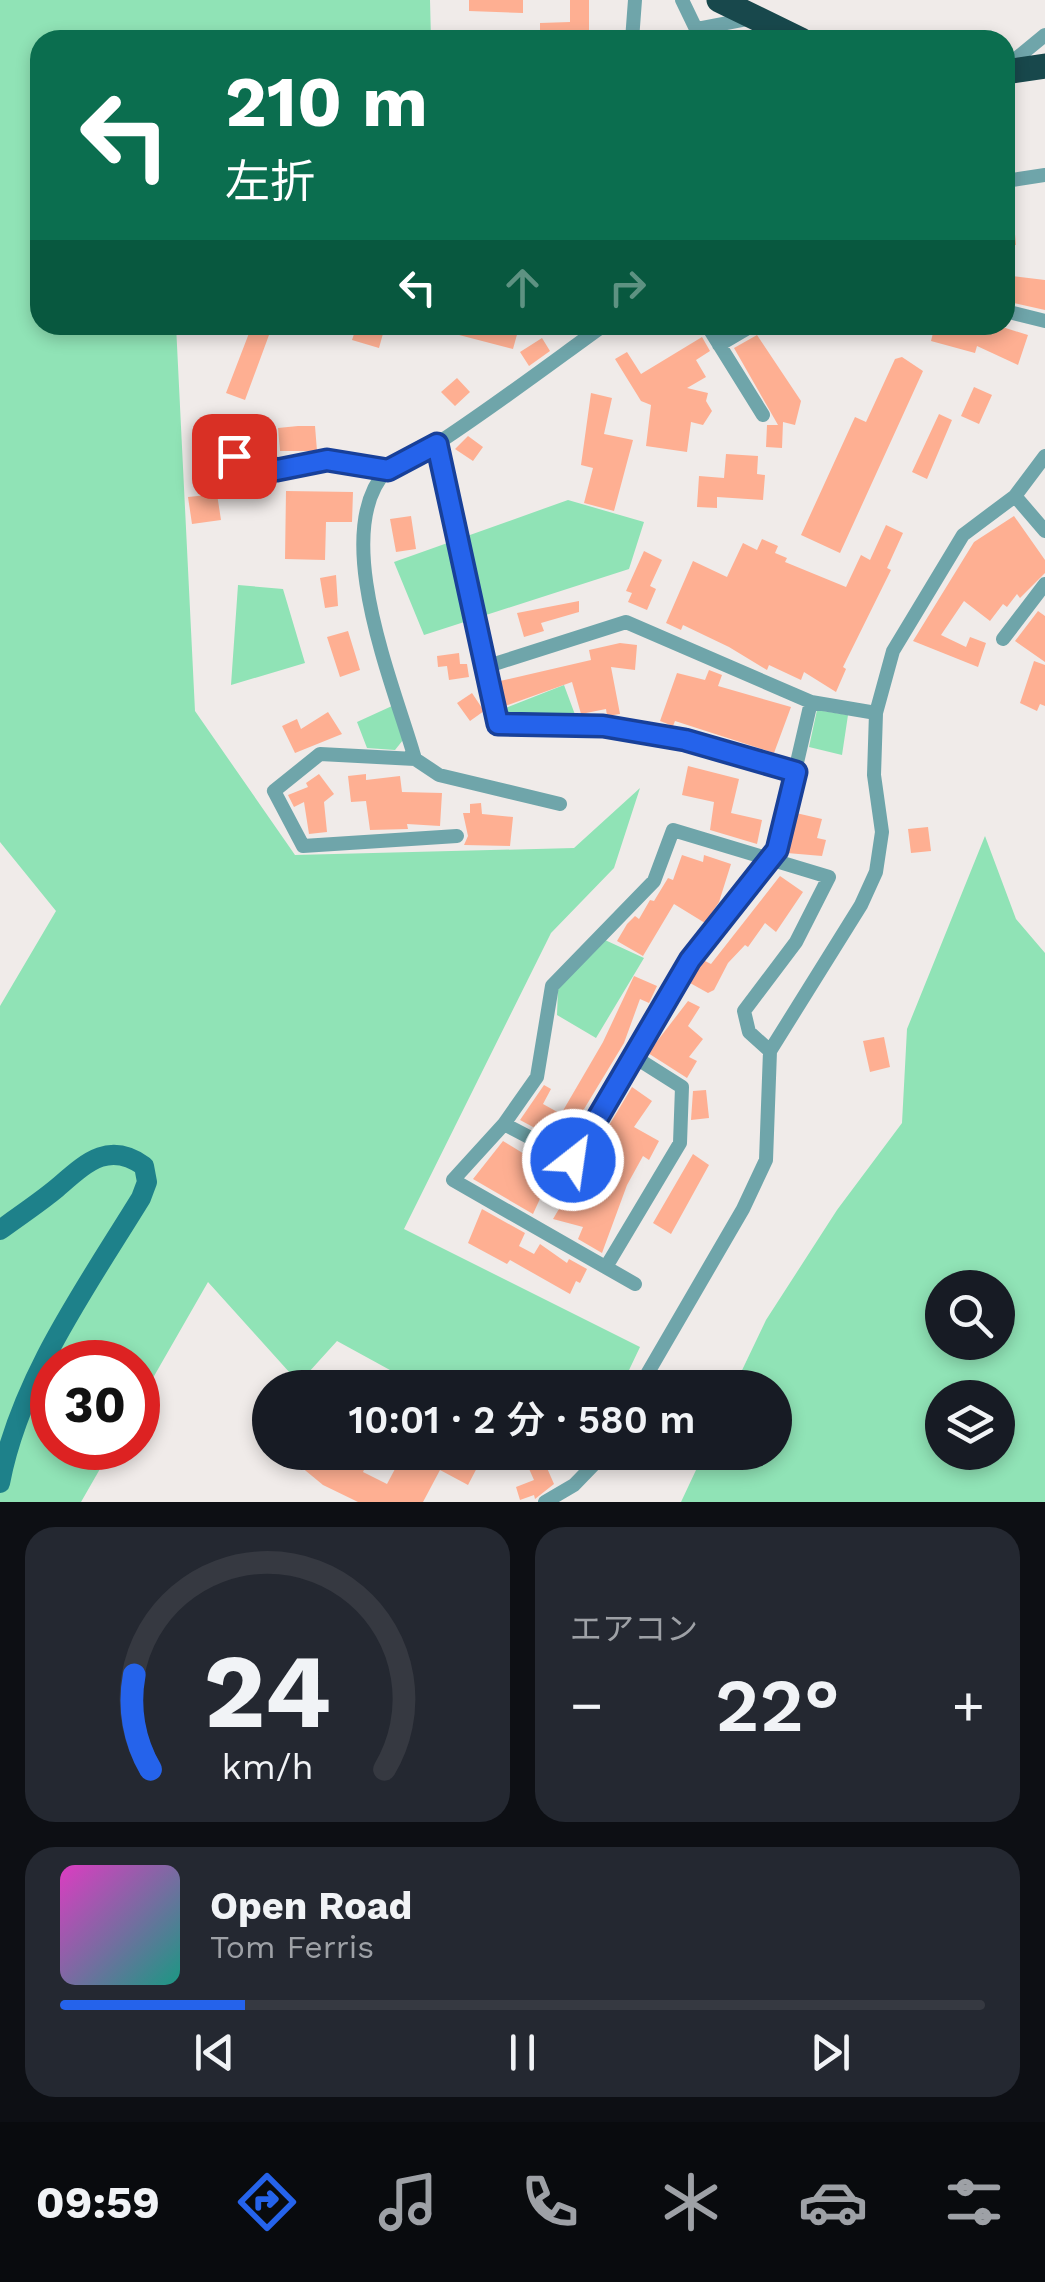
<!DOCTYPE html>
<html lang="ja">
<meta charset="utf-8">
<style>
:root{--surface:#171b24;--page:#242831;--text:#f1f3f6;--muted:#9ea1a6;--line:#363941;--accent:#2563eb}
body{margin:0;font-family:"Work Sans","Noto Sans JP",sans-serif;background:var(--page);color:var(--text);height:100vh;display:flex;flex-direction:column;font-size:38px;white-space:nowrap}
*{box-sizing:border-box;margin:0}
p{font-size:32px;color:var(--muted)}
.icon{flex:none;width:55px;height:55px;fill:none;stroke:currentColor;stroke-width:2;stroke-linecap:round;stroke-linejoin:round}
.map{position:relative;height:1502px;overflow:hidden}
.panel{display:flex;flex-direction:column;gap:25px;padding:25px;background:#0d0f14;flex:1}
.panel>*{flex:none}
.top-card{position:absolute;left:30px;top:30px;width:985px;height:305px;border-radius:30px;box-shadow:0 5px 15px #0003;background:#0b6e4f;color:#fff;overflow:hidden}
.fabs{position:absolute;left:925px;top:1270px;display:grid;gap:20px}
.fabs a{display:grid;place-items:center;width:90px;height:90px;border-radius:50%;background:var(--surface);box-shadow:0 5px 15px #0003;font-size:50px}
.speed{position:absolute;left:30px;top:1340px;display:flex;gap:20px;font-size:50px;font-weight:700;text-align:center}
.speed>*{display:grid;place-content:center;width:130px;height:130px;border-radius:50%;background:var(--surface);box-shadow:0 5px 15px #0003;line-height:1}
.speed .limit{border:15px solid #d22;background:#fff;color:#111}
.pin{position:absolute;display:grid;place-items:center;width:85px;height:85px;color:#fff;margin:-42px;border-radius:20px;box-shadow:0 5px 15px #0006}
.me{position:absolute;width:110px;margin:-55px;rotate:30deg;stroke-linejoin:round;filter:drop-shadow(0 0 8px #0008)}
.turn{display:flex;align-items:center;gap:35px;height:210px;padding:0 30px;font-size:45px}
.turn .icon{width:130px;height:130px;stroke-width:2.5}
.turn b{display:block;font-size:70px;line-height:85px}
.lanes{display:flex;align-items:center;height:95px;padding:0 30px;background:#0003;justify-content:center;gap:50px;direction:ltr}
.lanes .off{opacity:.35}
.big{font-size:75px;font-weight:600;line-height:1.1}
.panel .widget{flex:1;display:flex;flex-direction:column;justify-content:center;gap:15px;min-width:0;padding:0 35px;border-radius:30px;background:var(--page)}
.panel .dial{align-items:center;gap:0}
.dial svg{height:260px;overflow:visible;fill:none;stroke:var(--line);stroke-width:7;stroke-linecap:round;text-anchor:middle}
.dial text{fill:var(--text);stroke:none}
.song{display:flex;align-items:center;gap:30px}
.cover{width:120px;height:120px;border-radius:15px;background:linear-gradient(135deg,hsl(310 70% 55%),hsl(170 70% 35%))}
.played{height:10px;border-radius:5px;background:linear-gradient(90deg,var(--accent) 20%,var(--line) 20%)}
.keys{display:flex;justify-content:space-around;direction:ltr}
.heat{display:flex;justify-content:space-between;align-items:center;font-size:55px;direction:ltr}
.panel .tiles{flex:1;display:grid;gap:25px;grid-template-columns:1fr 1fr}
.widget:last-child{grid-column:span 2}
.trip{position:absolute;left:252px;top:1370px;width:540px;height:100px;border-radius:50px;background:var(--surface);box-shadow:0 5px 15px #0003;font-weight:600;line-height:100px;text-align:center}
.tabs{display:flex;height:160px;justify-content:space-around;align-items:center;background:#090b0e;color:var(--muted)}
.tabs .icon{width:70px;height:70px}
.tabs .on{color:var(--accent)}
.tabs b{font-size:45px;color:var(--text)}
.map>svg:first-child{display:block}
.green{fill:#90e3b6;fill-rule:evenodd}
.building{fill:#feaf92}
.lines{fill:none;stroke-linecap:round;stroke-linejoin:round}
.street{stroke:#6fa5aa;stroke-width:14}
.secondary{stroke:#1e818a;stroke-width:20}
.highway{stroke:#18484c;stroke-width:25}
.route-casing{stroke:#184099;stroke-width:25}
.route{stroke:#2563eb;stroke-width:18}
</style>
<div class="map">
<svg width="1045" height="1502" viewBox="0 0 1045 1502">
<rect width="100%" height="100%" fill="#f0ebe9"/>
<path class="green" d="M0,0H430L431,40H40V325H176L195,711L295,855L574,848L640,788L614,868L551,933L404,1229L640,1347L621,1387H421L337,1341L299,1383L208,1282L138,1404V1362H52V1448H112L81,1502H0V1006L56,911L0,842Z
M568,500L644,522L629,569L424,635L394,562Z
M238,585L283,589L305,663L231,685Z
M564,685L577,720L505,717L503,709Z
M392,706L403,740L395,750L367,748L357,722Z
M817,710L848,715L842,755L809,747Z
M985,836L1016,919L1045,953V1502H681L704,1453L775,1452V1388L734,1387L766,1320L837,1210L902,1123L907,1029ZM942,1288H998V1342H942ZM942,1398H998V1452H942Z
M605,940L644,958L596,1038L557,1015L558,988Z"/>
<path class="building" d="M469,0H523V13L469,11Z
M570,0H589V40H540V23L570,22Z
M1013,212L1016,245L1005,246V213Z
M1005,275L1045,280V310L1005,301Z
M357,325L384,330L379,348L352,340Z
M437,325H495L518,331L513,349L436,329Z
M935,325H996L1028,335L1018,365L977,346L975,353L931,341Z
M251,328L269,335L245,400L226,393Z
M757,335L801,401L795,425L783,422L782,448L766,447L767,425H778L734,348Z
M702,337L710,351L696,360L706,377L687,388L708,393L706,401L712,411L703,425L691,422L687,452L646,446L651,405L641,401L615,359L627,352L641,374Z
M542,338L550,351L529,366L520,352Z
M902,357L923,371L840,553L801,535L855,417L866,422L895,359Z
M457,378L470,392L455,406L441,392Z
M974,387L992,395L979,424L961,416Z
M591,393L612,398L604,434L633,440L614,511L584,503L593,468L581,465Z
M939,414L952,420L927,479L912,472Z
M298,426H315L317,451H280L278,428Z
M468,436L483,447L473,461L455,449Z
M726,454L758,456L757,474L765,475L763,500L717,497V508L697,507L699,476L724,478Z
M286,491L353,492L352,522H326L325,560L285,559Z
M217,494L221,520L192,524L188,497Z
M411,516L416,549L396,552L390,519Z
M1014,516L1045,560V573L1020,598L1017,594L1007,607L1003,604L990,621L964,601L941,635L966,647L970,637L986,643L978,667L913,641L974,542Z
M886,525L903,533L887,568L891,570L843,667L846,669L836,692L804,672L801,680L769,665L767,670L729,647L683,625L681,630L666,623L693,561L727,577L743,543L757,550L762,539L778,546L775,553L787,558L785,562L846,587L861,555L870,560Z
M644,551L662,560L650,586L656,589L647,610L628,602L632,593L626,591Z
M336,575L338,606L325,608L320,578Z
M579,601V612L541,623L544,631L524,637L517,613Z
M1038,611L1045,616V662L1015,641Z
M348,631L360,670L340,677L327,637Z
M620,643L637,645L635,670L611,667L620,714L607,716L606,709L581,714L572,682L505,706L500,681L591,660L589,650Z
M459,653L460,664H467L469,677L449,680L447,666L438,667L437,656Z
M1034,661L1045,665V706L1040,704L1037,711L1020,703Z
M709,670L722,675L718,686L791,707L774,753L675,721L673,726L660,721L677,673L705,680Z
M472,693L484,711L470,721L457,703Z
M328,712L342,734L295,753L282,726L297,719L301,729Z
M688,766L739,779L731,813L762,820L757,844L710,830L714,802L682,795Z
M319,774L334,794L324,802L327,832L309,834L304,802L294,807L288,795L308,787L306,783Z
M366,774V780L400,776L402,792L442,793L440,826L407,824L408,829L370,830L366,801L351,802L348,776Z
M481,803L482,814L513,817L510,846L464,845L468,836L463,813H470V804Z
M796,813L822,819L817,838L826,840L822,856L787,853Z
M928,827L931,851L911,853L908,829Z
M682,855L703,862L704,855L731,864L719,902L705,923L674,904L643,956L617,941L627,924L635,916L639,919L650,900L654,901L668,878L673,880Z
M780,876L803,892L776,932L765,923L748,947L745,945L728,963L714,990L708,993L690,983L703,960L711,964Z
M634,976L657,986L649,1003L640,999L624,1043L575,1124L570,1121L561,1142L520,1120L544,1085L551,1089L543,1104L561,1114L603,1042Z
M688,1001L700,1007L688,1026L703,1039L689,1057L697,1061L687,1078L648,1053Z
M884,1037L890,1067L870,1072L863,1041Z
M632,1087L652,1101L634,1127L659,1141L649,1160L643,1156L627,1185L602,1253L578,1239L583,1227L553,1219Z
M706,1090L709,1118L691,1120L693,1091Z
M503,1141L534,1160L537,1153L555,1166L533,1214L473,1179Z
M693,1154L709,1165L671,1234L653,1223Z
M482,1209L525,1233L519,1246L534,1254L540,1244L567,1263L569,1259L587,1269L580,1283L576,1281L570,1294L510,1260L507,1264L468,1243Z
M283,1452H372L363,1472L387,1484L404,1452H486L495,1458L489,1467L480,1462L468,1485L440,1470L423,1502H358L323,1485Z
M546,1452H552L557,1464L547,1468L554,1484L535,1499L534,1495L520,1500L516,1487L534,1480L526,1462Z"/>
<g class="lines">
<path class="street" d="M682,0L696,29
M632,40L635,0
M694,40L696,29L748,19
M1006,67L1045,35
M1005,181L1045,175
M1005,311L1045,321
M707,325L763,415
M719,345L753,325
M215,433C259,485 277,461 332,461C351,460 369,465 388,469
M437,444L498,724L603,726L685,740L796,772
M1015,496L1045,531
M1003,639L1045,584
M485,667L626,622L811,702L876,713
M415,759L320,754L274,791L303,846L457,836
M560,804L439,775L415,759C395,688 328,532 387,470C401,456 425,452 441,441C497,404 550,364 604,325
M504,1124L573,1160L689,960L777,849L811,702
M606,1267L680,1143L682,1087L633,1056
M635,1284L453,1180L504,1124L537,1077L552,986L654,881L673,830L829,877L796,942L744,1011L749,1032L770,1051
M639,1388L743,1209L766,1160L770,1051L861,905L876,872L882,832L874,775L876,713L893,651L963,535L1015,496L1045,456
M545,1502L574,1485L606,1452"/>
<path class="secondary" d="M0,1230C19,1216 39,1203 57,1188C85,1164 108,1140 144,1166L147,1182L141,1198C87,1286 20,1379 0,1483"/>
<path class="highway" d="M719,0L801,40
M1005,72L1045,66"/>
</g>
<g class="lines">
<defs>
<path id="route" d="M234,456L277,470L327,460L388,470L437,444L498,724L603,726L685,740L796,772L777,850L690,960L573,1160"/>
</defs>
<use href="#route" class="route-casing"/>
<use href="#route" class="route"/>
</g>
</svg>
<div class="fabs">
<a><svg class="icon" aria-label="search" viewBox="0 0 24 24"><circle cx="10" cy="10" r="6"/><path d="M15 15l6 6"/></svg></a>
<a><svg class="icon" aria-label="layers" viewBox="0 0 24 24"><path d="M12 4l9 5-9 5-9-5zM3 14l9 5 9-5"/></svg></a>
</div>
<div class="speed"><div class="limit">30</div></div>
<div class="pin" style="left:234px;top:456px;background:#d93025"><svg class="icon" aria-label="arrive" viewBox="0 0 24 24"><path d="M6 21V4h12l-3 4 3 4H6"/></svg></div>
<svg class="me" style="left:573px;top:1160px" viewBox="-20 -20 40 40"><circle r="17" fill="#2563eb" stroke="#fff" stroke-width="3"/><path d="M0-11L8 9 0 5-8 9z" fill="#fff"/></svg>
<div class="trip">10:01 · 2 分 · 580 m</div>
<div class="top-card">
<div class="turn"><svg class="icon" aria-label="left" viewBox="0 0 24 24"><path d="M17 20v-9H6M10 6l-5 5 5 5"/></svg><div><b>210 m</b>左折</div></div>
<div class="lanes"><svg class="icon" aria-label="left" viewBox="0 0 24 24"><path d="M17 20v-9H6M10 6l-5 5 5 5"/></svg><svg class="icon off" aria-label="ahead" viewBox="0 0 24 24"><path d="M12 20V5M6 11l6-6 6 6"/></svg><svg class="icon off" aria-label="right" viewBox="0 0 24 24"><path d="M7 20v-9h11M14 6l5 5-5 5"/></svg></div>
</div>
</div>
<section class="panel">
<div class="tiles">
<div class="widget dial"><svg viewBox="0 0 100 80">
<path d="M14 69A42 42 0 1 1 86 69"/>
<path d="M14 69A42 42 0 0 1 9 40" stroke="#2563eb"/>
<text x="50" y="56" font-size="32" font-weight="700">24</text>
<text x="50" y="72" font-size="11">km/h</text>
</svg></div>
<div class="widget"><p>エアコン</p>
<div class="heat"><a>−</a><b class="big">22°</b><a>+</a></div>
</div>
<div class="widget">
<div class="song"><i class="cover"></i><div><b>Open Road</b><p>Tom Ferris</p></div></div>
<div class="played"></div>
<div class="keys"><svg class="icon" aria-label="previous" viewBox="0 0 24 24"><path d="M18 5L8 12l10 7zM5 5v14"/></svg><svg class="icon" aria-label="pause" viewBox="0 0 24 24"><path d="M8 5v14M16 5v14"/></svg><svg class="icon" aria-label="next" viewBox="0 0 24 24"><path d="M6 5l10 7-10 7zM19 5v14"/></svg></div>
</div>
</div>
</section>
<nav class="tabs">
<b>09:59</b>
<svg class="icon on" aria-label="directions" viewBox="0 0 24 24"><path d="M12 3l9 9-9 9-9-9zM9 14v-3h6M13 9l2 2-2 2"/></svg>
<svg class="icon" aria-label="music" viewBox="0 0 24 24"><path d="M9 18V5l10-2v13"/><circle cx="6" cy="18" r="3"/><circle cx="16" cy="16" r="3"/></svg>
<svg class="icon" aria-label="phone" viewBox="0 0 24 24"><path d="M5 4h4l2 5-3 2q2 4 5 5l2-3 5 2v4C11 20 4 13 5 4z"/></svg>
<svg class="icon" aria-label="climate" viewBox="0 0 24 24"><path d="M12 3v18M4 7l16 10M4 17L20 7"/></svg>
<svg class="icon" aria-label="car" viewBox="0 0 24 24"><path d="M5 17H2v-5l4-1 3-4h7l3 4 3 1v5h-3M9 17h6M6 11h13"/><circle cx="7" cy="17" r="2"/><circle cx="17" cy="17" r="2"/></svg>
<svg class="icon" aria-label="filters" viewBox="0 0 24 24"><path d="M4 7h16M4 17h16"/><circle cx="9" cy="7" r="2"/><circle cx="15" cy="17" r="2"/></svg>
</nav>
